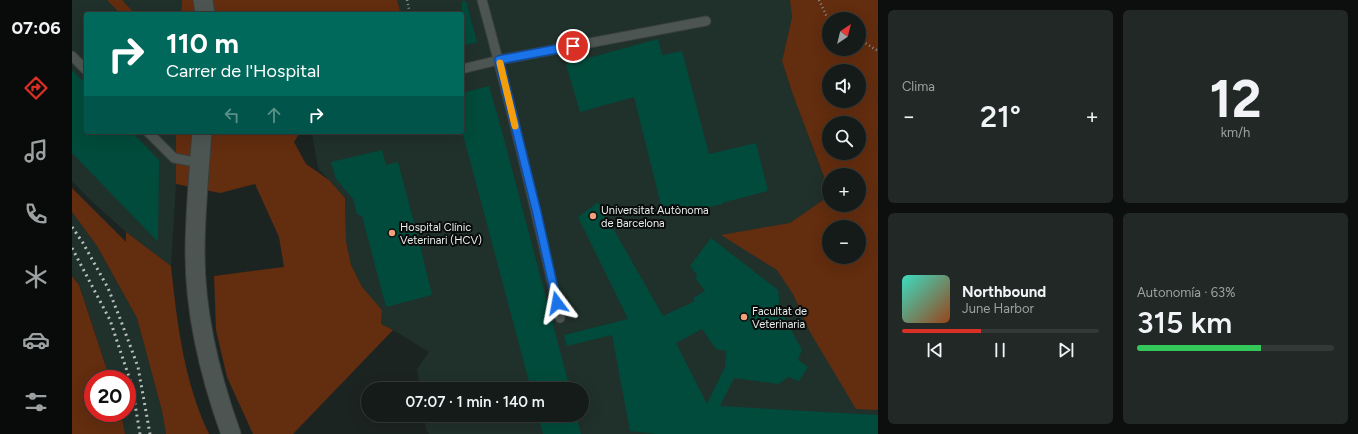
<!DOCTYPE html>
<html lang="es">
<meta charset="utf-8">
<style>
:root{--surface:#151b19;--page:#222826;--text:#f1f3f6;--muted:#9da1a2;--line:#343938;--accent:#d93025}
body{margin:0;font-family:Figtree,sans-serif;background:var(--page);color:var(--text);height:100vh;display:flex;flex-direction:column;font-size:15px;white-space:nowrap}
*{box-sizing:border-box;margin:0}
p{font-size:13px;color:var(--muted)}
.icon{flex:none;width:22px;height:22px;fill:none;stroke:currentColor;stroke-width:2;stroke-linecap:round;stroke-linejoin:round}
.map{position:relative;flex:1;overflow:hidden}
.sheet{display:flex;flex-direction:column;gap:10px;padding:10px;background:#0c0f0e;width:480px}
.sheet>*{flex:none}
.banner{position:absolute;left:12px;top:12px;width:380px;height:122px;border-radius:4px;box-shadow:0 4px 16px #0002,0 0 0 1px var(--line);background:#00695c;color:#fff;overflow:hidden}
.needle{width:26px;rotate:35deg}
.tools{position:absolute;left:750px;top:12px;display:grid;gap:8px}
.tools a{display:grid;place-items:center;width:44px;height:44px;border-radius:50%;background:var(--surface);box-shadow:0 4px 16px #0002,0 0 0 1px var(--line);font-size:20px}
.speed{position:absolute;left:12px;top:370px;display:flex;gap:8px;font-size:20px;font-weight:700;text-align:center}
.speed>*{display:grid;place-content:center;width:52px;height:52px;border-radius:50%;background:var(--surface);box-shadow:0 4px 16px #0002,0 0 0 1px var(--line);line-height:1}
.speed .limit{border:6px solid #d22;background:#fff;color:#111}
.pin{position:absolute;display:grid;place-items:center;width:34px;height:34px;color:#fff;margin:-17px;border:2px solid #fff;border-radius:50%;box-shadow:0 1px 4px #0007}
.me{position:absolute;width:44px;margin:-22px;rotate:347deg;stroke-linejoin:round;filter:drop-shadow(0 0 3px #0008)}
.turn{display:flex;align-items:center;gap:14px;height:84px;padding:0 16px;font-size:18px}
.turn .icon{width:52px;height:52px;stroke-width:2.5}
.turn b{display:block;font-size:28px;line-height:34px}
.lanes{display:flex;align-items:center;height:38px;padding:0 16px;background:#0003;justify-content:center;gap:20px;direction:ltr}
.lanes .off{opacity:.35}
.big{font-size:30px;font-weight:600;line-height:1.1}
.sheet .widget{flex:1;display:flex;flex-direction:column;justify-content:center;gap:6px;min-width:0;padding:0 14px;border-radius:6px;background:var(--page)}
.sheet .dial{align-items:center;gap:0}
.dial b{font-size:52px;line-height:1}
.song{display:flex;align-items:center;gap:12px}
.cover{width:48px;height:48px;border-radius:6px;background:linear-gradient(135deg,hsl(170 70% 55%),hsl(20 70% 35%))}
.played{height:4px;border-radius:2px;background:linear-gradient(90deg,var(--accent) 40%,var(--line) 40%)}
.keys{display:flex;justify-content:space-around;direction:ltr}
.heat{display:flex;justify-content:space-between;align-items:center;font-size:22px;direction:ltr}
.charge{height:6px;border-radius:3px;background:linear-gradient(90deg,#34c759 63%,var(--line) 0)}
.sheet .tiles{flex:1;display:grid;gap:10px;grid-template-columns:repeat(2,1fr)}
.trip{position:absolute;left:289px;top:382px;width:228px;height:40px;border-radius:20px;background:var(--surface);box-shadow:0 4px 16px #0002,0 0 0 1px var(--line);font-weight:600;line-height:40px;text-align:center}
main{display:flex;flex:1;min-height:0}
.tabs{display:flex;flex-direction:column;width:72px;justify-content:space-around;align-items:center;background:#080b0a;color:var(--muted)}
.tabs .icon{width:28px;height:28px}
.tabs .on{color:var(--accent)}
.tabs b{font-size:18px;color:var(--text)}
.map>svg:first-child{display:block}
.built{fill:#20302b}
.green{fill:#632d0f;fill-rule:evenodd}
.building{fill:#004b3b;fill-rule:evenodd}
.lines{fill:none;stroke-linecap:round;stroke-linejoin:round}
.lane-casing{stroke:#393e3c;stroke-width:11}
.street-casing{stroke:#393e3c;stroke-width:21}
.path{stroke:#898f8d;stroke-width:2.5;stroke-dasharray:1 3;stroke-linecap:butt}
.lane{stroke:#4c5552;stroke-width:9}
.street{stroke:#4c5552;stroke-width:19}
.rail{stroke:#b9bfbd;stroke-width:3;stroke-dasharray:2 4;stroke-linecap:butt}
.route-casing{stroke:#114b97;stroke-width:10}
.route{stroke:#1a73e8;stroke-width:7}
.slow{stroke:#f59e0b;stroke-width:7}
.poi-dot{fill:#f1a17c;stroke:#090c0b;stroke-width:1.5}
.labels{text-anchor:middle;stroke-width:4;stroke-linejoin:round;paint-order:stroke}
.poi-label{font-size:11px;fill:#e9eeec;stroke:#090c0b;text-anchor:start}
</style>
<main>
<nav class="tabs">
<b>07:06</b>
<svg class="icon on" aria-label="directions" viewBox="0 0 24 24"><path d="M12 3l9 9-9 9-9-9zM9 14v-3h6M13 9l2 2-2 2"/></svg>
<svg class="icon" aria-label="music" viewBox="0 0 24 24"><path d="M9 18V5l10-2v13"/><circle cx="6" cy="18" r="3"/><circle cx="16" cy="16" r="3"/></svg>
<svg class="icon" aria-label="phone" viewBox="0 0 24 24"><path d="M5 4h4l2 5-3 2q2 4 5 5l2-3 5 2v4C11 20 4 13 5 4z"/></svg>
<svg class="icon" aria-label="climate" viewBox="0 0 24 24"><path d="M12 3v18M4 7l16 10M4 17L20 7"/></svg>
<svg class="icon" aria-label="car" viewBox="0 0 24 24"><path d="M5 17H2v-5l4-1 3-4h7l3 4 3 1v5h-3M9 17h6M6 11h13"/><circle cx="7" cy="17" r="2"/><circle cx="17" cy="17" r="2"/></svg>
<svg class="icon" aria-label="filters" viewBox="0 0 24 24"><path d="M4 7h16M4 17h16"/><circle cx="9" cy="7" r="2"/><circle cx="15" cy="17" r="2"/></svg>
</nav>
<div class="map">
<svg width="806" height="434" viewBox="0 0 806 434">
<rect width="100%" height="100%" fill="#1c2421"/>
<path class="built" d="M0,0H110L109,14H14V132H104V184L99,266L54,232L16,198L0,181Z
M325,0H718L720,17L710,61L721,95L757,190V257L806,301V434H357L354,429L352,415H510V389H348L345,369L357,352L321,330L309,324L310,310L290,288L279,265L274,241L273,198L246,168L240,132H390V14H329Z
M0,212L25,246L65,318L90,411L94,434H53L49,413H55V379H38L7,285L0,276Z"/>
<path class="green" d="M35,0H50L63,14H49Z
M110,0H325L329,14H109Z
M718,0H806V410L784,409L738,332L721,294L705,270L649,235L718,223L757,196V205H787V175H757V190L721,95L710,61L720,17ZM757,19H787V49H757ZM757,71H787V101H757ZM757,123H787V153H757ZM757,227H787V257H757Z
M104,132H228L222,142L234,164L257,180L273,198L274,241L279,265L290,287L310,310L309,324L321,330L221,434H181L155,377L144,330L142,276L212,267L207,237L183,184L148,193L104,184Z
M0,188L54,242V232L99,266C105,323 112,382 137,434H94L90,411L65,318L25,246L0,212Z
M0,276L7,285L38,379H21V413H49L53,434H0Z"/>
<path class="building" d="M394,1L405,42L390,46V2Z
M586,39L590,55L610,51L637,154L684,143L696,191L650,203L651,204L592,217L562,97L508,112L494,64Z
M0,70L14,84V132H60L87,160L86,242L0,153Z
M417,86L431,135L498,389H459L390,131V93Z
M310,150L314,165L326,162L349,249L360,295L314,307L290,216L285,214L281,199L264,179L259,162Z
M526,202L591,316L623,301L621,298L633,291L624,279L625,275L618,266L639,238L706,290L708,309L730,350L726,360L736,367L727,381L716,377L707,384L662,378L648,406L806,415V434H585L558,431L540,335L495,346L492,335L556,319L506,217ZM630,329L644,349L654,351L653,367L635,404L604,343Z
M466,415H504L509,434H471Z"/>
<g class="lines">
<defs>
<path id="lane" d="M410,0C439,105 464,211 488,318
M0,56L14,70
M390,69L427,60L634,21
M76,132L102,158L128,163"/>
<path id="street" d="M131,0L133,14
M130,132C127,172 123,213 123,253C123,315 138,376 159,434"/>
</defs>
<use href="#lane" class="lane-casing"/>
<use href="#street" class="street-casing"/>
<path class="path" d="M335,0L338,14
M747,0L755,17L758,19
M787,39L806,51"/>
<use href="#lane" class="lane"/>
<use href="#street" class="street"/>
<path class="rail" d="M0,227L11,243L36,288L49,321L66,367L78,434
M0,248L38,320L60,386L68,434"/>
</g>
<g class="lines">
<defs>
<path id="route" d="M485,303L465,213L427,60L501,46"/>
</defs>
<use href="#route" class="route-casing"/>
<use href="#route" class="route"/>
<path class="slow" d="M428,63L443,126"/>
</g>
<g class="poi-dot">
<circle cx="521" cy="216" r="4"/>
<circle cx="320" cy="233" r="4"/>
<circle cx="672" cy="317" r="4"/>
</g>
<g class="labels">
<g class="poi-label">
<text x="529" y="214">Universitat Autònoma<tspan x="529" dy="13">de Barcelona</tspan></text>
<text x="328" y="231">Hospital Clínic<tspan x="328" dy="13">Veterinari (HCV)</tspan></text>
<text x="680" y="315">Facultat de<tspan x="680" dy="13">Veterinaria</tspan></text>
</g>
</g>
</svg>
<div class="tools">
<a><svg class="needle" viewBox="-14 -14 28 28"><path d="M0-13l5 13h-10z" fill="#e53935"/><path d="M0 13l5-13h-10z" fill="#9da1a2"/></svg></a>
<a><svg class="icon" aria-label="sound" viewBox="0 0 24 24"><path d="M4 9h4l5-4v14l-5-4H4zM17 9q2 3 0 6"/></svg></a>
<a><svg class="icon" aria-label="search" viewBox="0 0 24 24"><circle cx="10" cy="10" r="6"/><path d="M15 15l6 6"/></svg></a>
<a>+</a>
<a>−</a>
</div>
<div class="speed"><div class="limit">20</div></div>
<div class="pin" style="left:501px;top:46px;background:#d93025"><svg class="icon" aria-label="arrive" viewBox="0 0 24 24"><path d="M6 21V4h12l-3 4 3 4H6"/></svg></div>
<svg class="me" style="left:485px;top:303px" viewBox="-20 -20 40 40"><path d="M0-17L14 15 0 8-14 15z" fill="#1a73e8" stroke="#fff" stroke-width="4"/></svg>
<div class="trip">07:07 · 1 min · 140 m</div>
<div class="banner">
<div class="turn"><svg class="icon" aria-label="right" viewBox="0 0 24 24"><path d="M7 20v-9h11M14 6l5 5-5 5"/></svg><div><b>110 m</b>Carrer de l'Hospital</div></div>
<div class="lanes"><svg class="icon off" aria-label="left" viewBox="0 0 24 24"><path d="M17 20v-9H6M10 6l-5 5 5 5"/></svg><svg class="icon off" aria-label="ahead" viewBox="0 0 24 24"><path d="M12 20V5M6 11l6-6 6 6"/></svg><svg class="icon" aria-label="right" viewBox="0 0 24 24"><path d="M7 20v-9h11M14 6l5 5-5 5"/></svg></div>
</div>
</div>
<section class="sheet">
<div class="tiles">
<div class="widget"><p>Clima</p>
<div class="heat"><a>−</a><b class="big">21°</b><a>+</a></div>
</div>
<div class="widget dial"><b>12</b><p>km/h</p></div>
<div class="widget">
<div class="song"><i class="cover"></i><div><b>Northbound</b><p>June Harbor</p></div></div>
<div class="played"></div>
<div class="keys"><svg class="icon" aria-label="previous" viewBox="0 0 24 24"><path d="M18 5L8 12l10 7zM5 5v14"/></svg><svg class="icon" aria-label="pause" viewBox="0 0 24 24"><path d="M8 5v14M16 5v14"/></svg><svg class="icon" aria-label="next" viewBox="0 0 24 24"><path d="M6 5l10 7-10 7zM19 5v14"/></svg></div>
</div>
<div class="widget"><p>Autonomía · 63%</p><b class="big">315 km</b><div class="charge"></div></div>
</div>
</section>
</main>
